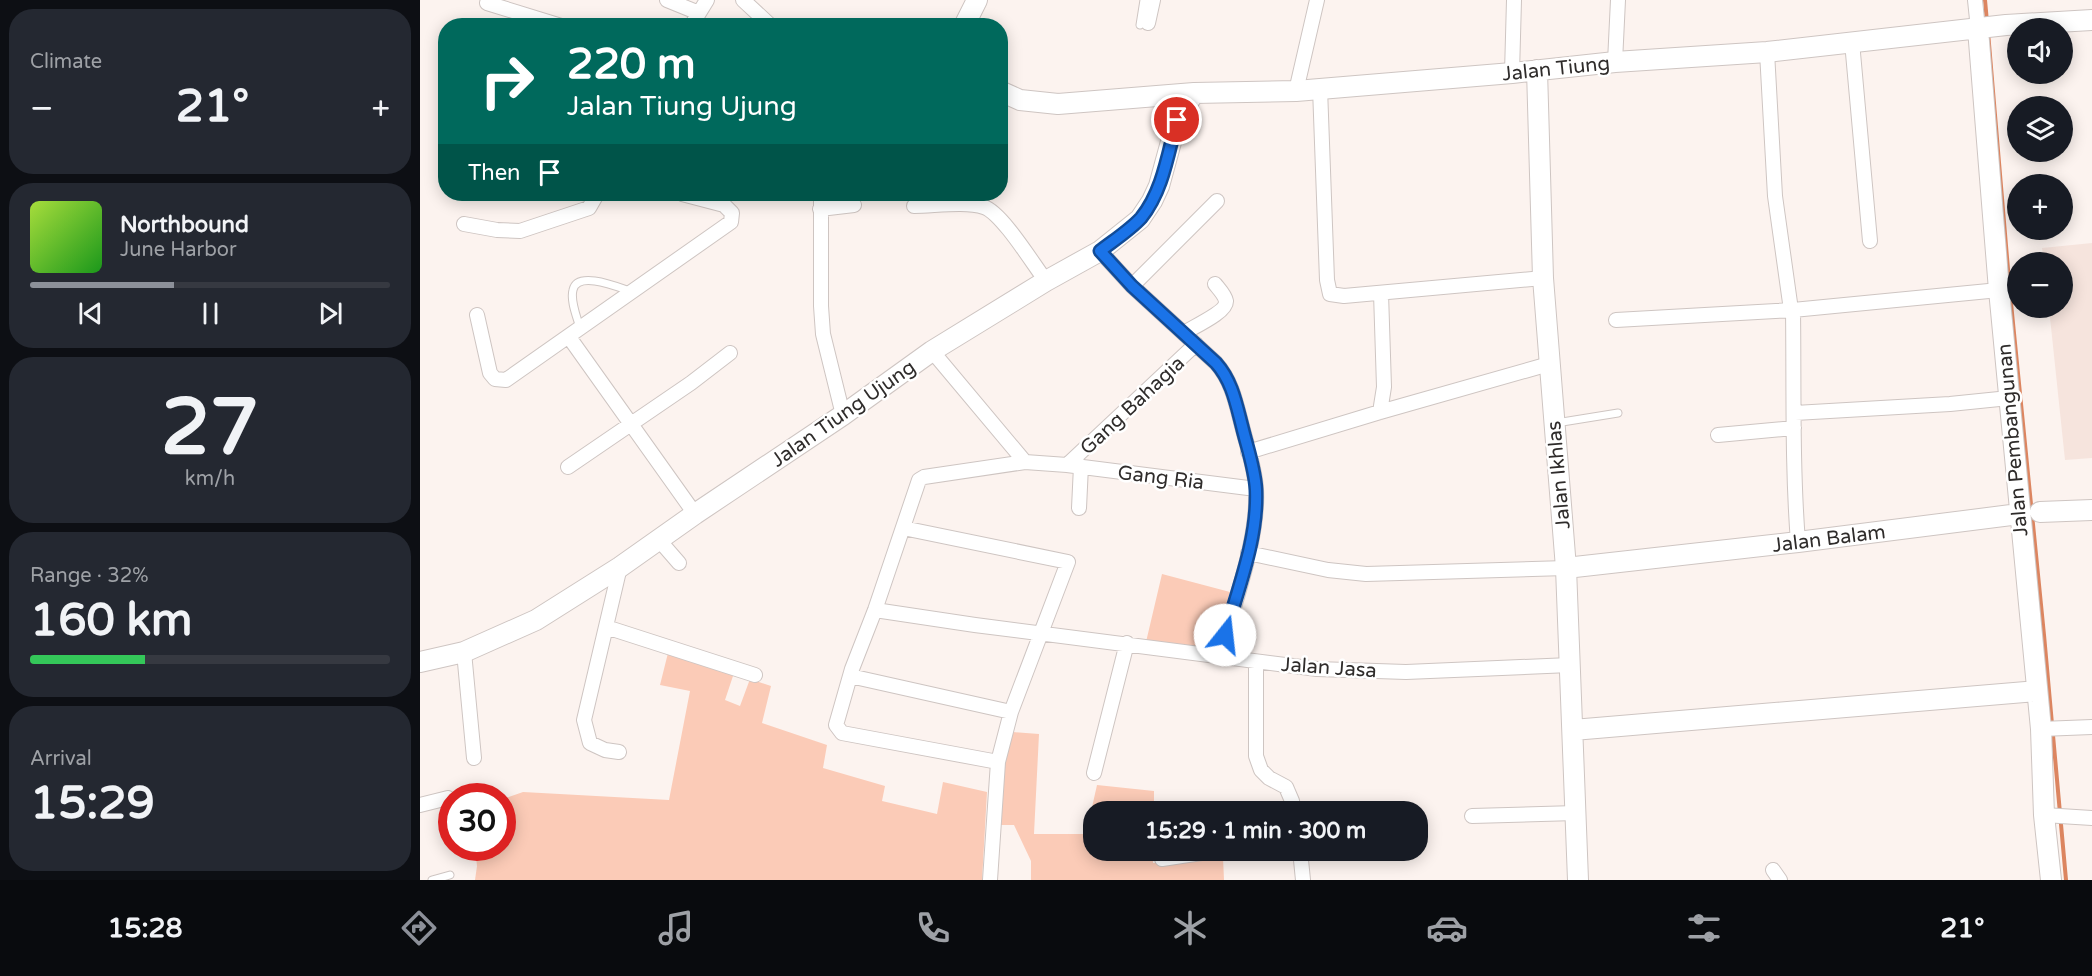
<!DOCTYPE html>
<meta charset="utf-8">
<style>
:root{--surface:#171b24;--page:#242831;--text:#f1f3f6;--muted:#9ea1a6;--line:#363941;--accent:#8c9099}
body{margin:0;font-family:"Varela Round",sans-serif;background:var(--page);color:var(--text);height:100vh;display:flex;flex-direction:column;font-size:22px;white-space:nowrap}
*{box-sizing:border-box;margin:0}
p{font-size:20px;color:var(--muted)}
.icon{flex:none;width:33px;height:33px;fill:none;stroke:currentColor;stroke-width:2;stroke-linecap:round;stroke-linejoin:round}
.map{position:relative;flex:1;overflow:hidden}
.drawer{display:flex;flex-direction:column;gap:9px;padding:9px;background:#0d0f14;width:420px}
.drawer>*{flex:none}
.guide{position:absolute;left:18px;top:18px;width:570px;height:183px;border-radius:24px;box-shadow:0 3px 15px #0003;background:#00695c;color:#fff;overflow:hidden}
.buttons{position:absolute;left:1587px;top:18px;display:grid;gap:12px}
.buttons a{display:grid;place-items:center;width:66px;height:66px;border-radius:50%;background:var(--surface);box-shadow:0 3px 15px #0003;font-size:30px}
.speed{position:absolute;left:18px;top:783px;display:flex;gap:12px;font-size:30px;font-weight:700;text-align:center}
.speed>*{display:grid;place-content:center;width:78px;height:78px;border-radius:50%;background:var(--surface);box-shadow:0 3px 15px #0003;line-height:1}
.speed .limit{border:9px solid #d22;background:#fff;color:#111}
.pin{position:absolute;display:grid;place-items:center;width:51px;height:51px;color:#fff;margin:-26px;border:3px solid #fff;border-radius:50%;box-shadow:0 2px 6px #0007}
.me{position:absolute;width:66px;margin:-33px;rotate:16deg;stroke-linejoin:round;filter:drop-shadow(0 0 4px #0008)}
.turn{display:flex;align-items:center;gap:21px;height:126px;padding:0 30px;font-size:27px}
.turn .icon{width:78px;height:78px;stroke-width:2.5}
.turn b{display:block;font-size:42px;line-height:51px}
.then{display:flex;align-items:center;height:57px;padding:0 30px;background:#0003;gap:12px;font-size:22px}
.big{font-size:45px;font-weight:700;line-height:1.1}
.drawer .tile{flex:1;display:flex;flex-direction:column;justify-content:center;gap:9px;min-width:0;padding:0 21px;border-radius:24px;background:var(--page)}
.drawer .dial{align-items:center;gap:0}
.dial b{font-size:78px;line-height:1}
.song{display:flex;align-items:center;gap:18px}
.cover{width:72px;height:72px;border-radius:9px;background:linear-gradient(135deg,hsl(80 70% 55%),hsl(120 70% 35%))}
.played{height:6px;border-radius:3px;background:linear-gradient(90deg,var(--accent) 40%,var(--line) 40%)}
.keys{display:flex;justify-content:space-around;direction:ltr}
.heat{display:flex;justify-content:space-between;align-items:center;font-size:33px;direction:ltr}
.charge{height:9px;border-radius:4px;background:linear-gradient(90deg,#34c759 32%,var(--line) 0)}
.trip{position:absolute;left:663px;top:801px;width:345px;height:60px;border-radius:24px;background:var(--surface);box-shadow:0 3px 15px #0003;font-weight:700;line-height:60px;text-align:center}
.menu{display:flex;height:96px;justify-content:space-around;align-items:center;background:#090b0e;color:var(--muted)}
.menu .icon{width:42px;height:42px}
.menu .on{color:var(--accent)}
.menu b{font-size:27px;color:var(--text)}
main{display:flex;flex:1;min-height:0}
.map>svg:first-child{display:block}
.built{fill:#f6e4dd}
.green{fill:#fbcbb7}
.lines{fill:none;stroke-linecap:round;stroke-linejoin:round}
.stream{stroke:#dc8560;stroke-width:4}
.lane-casing{stroke:#cec5c2;stroke-width:9}
.street-casing{stroke:#cec5c2;stroke-width:16}
.secondary-casing{stroke:#cec5c2;stroke-width:22}
.lane{stroke:#fff;stroke-width:7}
.street{stroke:#fff;stroke-width:14}
.secondary{stroke:#fff;stroke-width:20}
.route-casing{stroke:#114b97;stroke-width:15}
.route{stroke:#1a73e8;stroke-width:10}
.labels{text-anchor:middle;stroke-width:5;stroke-linejoin:round;paint-order:stroke}
.street-label{font-size:20px;fill:#2f2c2b;stroke:#fff}
</style>
<main>
<section class="drawer">
<div class="tile"><p>Climate</p>
<div class="heat"><a>−</a><b class="big">21°</b><a>+</a></div>
</div>
<div class="tile">
<div class="song"><i class="cover"></i><div><b>Northbound</b><p>June Harbor</p></div></div>
<div class="played"></div>
<div class="keys"><svg class="icon" aria-label="previous" viewBox="0 0 24 24"><path d="M18 5L8 12l10 7zM5 5v14"/></svg><svg class="icon" aria-label="pause" viewBox="0 0 24 24"><path d="M8 5v14M16 5v14"/></svg><svg class="icon" aria-label="next" viewBox="0 0 24 24"><path d="M6 5l10 7-10 7zM19 5v14"/></svg></div>
</div>
<div class="tile dial"><b>27</b><p>km/h</p></div>
<div class="tile"><p>Range · 32%</p><b class="big">160 km</b><div class="charge"></div></div>
<div class="tile"><p>Arrival</p><b class="big">15:29</b></div>
</section>
<div class="map">
<svg width="1672" height="880" viewBox="0 0 1672 880">
<rect width="100%" height="100%" fill="#fcf3ef"/>
<path class="built" d="M1672,243V458L1645,460L1629,308H1642V262H1624L1622,248Z"/>
<path class="green" d="M742,574L810,592L795,643L789,648L726,642Z
M248,653L314,673L305,700L320,706L330,679L351,686L342,723L407,745L403,768L465,786L462,801L517,814L523,782L567,792L562,880H55L57,866L55,848H82L83,799L103,792L249,800L270,691L240,685Z
M593,732L619,734L614,834H666L677,785L734,791V811L674,812V850L733,851V863L803,857L804,880H611V861L594,825H579L583,769Z"/>
<g class="lines">
<path class="stream" d="M1565,0L1567,22
M1568,32L1590,293L1624,635L1646,880"/>
<defs>
<path id="lane" d="M720,25L724,0
M160,328C157,317 150,301 153,290C157,270 198,287 210,291
M1136,423L1198,413
M12,880L30,875"/>
<path id="street" d="M247,0L279,13
M323,0L351,26
M1555,0L1558,29
M67,3L141,26
M728,23L733,0
M271,26L287,0
M1432,42L1450,241
M1347,52L1355,196L1371,310
M1195,62L1198,0
M1092,73L1094,0
M900,88L907,280L910,294L924,296L1123,278
M876,91L897,0
M401,194V306L403,334L423,415
M494,206C514,206 545,201 564,207C582,213 613,264 626,281
M400,209L434,205
M44,224L77,230L100,231L169,208L177,194
M680,251L712,286L796,363C812,381 816,403 822,426C827,446 835,468 836,489C839,539 813,606 800,655
M712,286L797,201
M1373,310C1374,387 1372,465 1378,542
M57,315L70,373L75,379L86,380L311,222L312,213L304,205L262,194
M1196,320L1373,310L1579,290
M764,333C773,327 807,312 806,301C805,295 799,289 795,284
M149,337L275,514
M512,351L605,462
M960,412L964,387L961,293
M1375,413L1530,404L1589,398
M1298,435L1374,428
M828,452L960,412L1129,364
M647,465L776,344
M148,467L271,383L310,353
M659,508L661,466
M483,528L648,562L591,712L578,762L570,880
M239,540L259,563
M828,553L908,570L946,574L1146,568
M455,610L555,625L897,669L986,672L1150,665
M186,627L335,675
M44,652L54,758
M836,662V756L841,770L849,778L866,787L872,801L874,812
M430,676L591,712
M1621,729L1672,727
M199,752L185,750L170,743L164,720L200,567
M578,762L422,733L416,725L432,669L455,610L499,480L504,477L605,462L647,465L836,489
M674,773L707,643
M0,805L28,798
M1624,815L1672,818
M1052,816L1156,813
M880,850L883,880
M742,859L801,850
M1353,870L1360,880"/>
<path id="secondary" d="M544,26L557,0
M1558,29L1579,290L1621,729L1624,815L1631,880
M1117,70L1123,278L1146,568L1158,880
M580,91L600,100L638,104L774,93L876,91L1092,73L1195,62L1347,52L1586,25L1672,20
M1620,512L1672,510
M1146,568L1378,542L1599,514
M0,662L44,652L116,620L200,567L275,514L423,415L512,351L626,281L680,251L720,219L732,201L739,186L757,120L774,93
M1153,730L1616,691"/>
</defs>
<use href="#lane" class="lane-casing"/>
<use href="#street" class="street-casing"/>
<use href="#secondary" class="secondary-casing"/>
<use href="#lane" class="lane"/>
<use href="#street" class="street"/>
<use href="#secondary" class="secondary"/>
</g>
<g class="lines">
<defs>
<path id="route" d="M757,120C748,153 743,191 721,218C710,230 693,241 680,251L712,286L796,363C812,381 816,403 822,426C827,447 835,469 836,490C838,539 818,588 805,635"/>
</defs>
<use href="#route" class="route-casing"/>
<use href="#route" class="route"/>
</g>
<g class="labels">
<g class="street-label">
<text transform="translate(1136 68) rotate(-6)" y="7">Jalan Tiung</text>
<text transform="translate(712 405) rotate(-43)" y="7">Gang Bahagia</text>
<text transform="translate(423 413) rotate(-35)" y="7">Jalan Tiung Ujung</text>
<text transform="translate(1592 440) rotate(-95)" y="7">Jalan Pembangunan</text>
<text transform="translate(1138 475) rotate(-95)" y="7">Jalan Ikhlas</text>
<text transform="translate(741 477) rotate(7)" y="7">Gang Ria</text>
<text transform="translate(1409 538) rotate(-7)" y="7">Jalan Balam</text>
<text transform="translate(909 667) rotate(4)" y="7">Jalan Jasa</text>
</g>
</g>
</svg>
<div class="buttons">
<a><svg class="icon" aria-label="sound" viewBox="0 0 24 24"><path d="M4 9h4l5-4v14l-5-4H4zM17 9q2 3 0 6"/></svg></a>
<a><svg class="icon" aria-label="layers" viewBox="0 0 24 24"><path d="M12 4l9 5-9 5-9-5zM3 14l9 5 9-5"/></svg></a>
<a>+</a>
<a>−</a>
</div>
<div class="speed"><div class="limit">30</div></div>
<div class="pin" style="left:757px;top:120px;background:#d93025"><svg class="icon" aria-label="arrive" viewBox="0 0 24 24"><path d="M6 21V4h12l-3 4 3 4H6"/></svg></div>
<svg class="me" style="left:805px;top:635px" viewBox="-20 -20 40 40"><circle r="19" fill="#fff"/><path d="M0-13L10 11 0 6-10 11z" fill="#1a73e8"/></svg>
<div class="trip">15:29 · 1 min · 300 m</div>
<div class="guide">
<div class="turn"><svg class="icon" aria-label="right" viewBox="0 0 24 24"><path d="M7 20v-9h11M14 6l5 5-5 5"/></svg><div><b>220 m</b>Jalan Tiung Ujung</div></div>
<div class="then">Then<svg class="icon" aria-label="arrive" viewBox="0 0 24 24"><path d="M6 21V4h12l-3 4 3 4H6"/></svg></div>
</div>
</div>
</main>
<nav class="menu">
<b>15:28</b>
<svg class="icon on" aria-label="directions" viewBox="0 0 24 24"><path d="M12 3l9 9-9 9-9-9zM9 14v-3h6M13 9l2 2-2 2"/></svg>
<svg class="icon" aria-label="music" viewBox="0 0 24 24"><path d="M9 18V5l10-2v13"/><circle cx="6" cy="18" r="3"/><circle cx="16" cy="16" r="3"/></svg>
<svg class="icon" aria-label="phone" viewBox="0 0 24 24"><path d="M5 4h4l2 5-3 2q2 4 5 5l2-3 5 2v4C11 20 4 13 5 4z"/></svg>
<svg class="icon" aria-label="climate" viewBox="0 0 24 24"><path d="M12 3v18M4 7l16 10M4 17L20 7"/></svg>
<svg class="icon" aria-label="car" viewBox="0 0 24 24"><path d="M5 17H2v-5l4-1 3-4h7l3 4 3 1v5h-3M9 17h6M6 11h13"/><circle cx="7" cy="17" r="2"/><circle cx="17" cy="17" r="2"/></svg>
<svg class="icon" aria-label="filters" viewBox="0 0 24 24"><path d="M4 7h16M4 17h16"/><circle cx="9" cy="7" r="2"/><circle cx="15" cy="17" r="2"/></svg>
<b>21°</b>
</nav>
